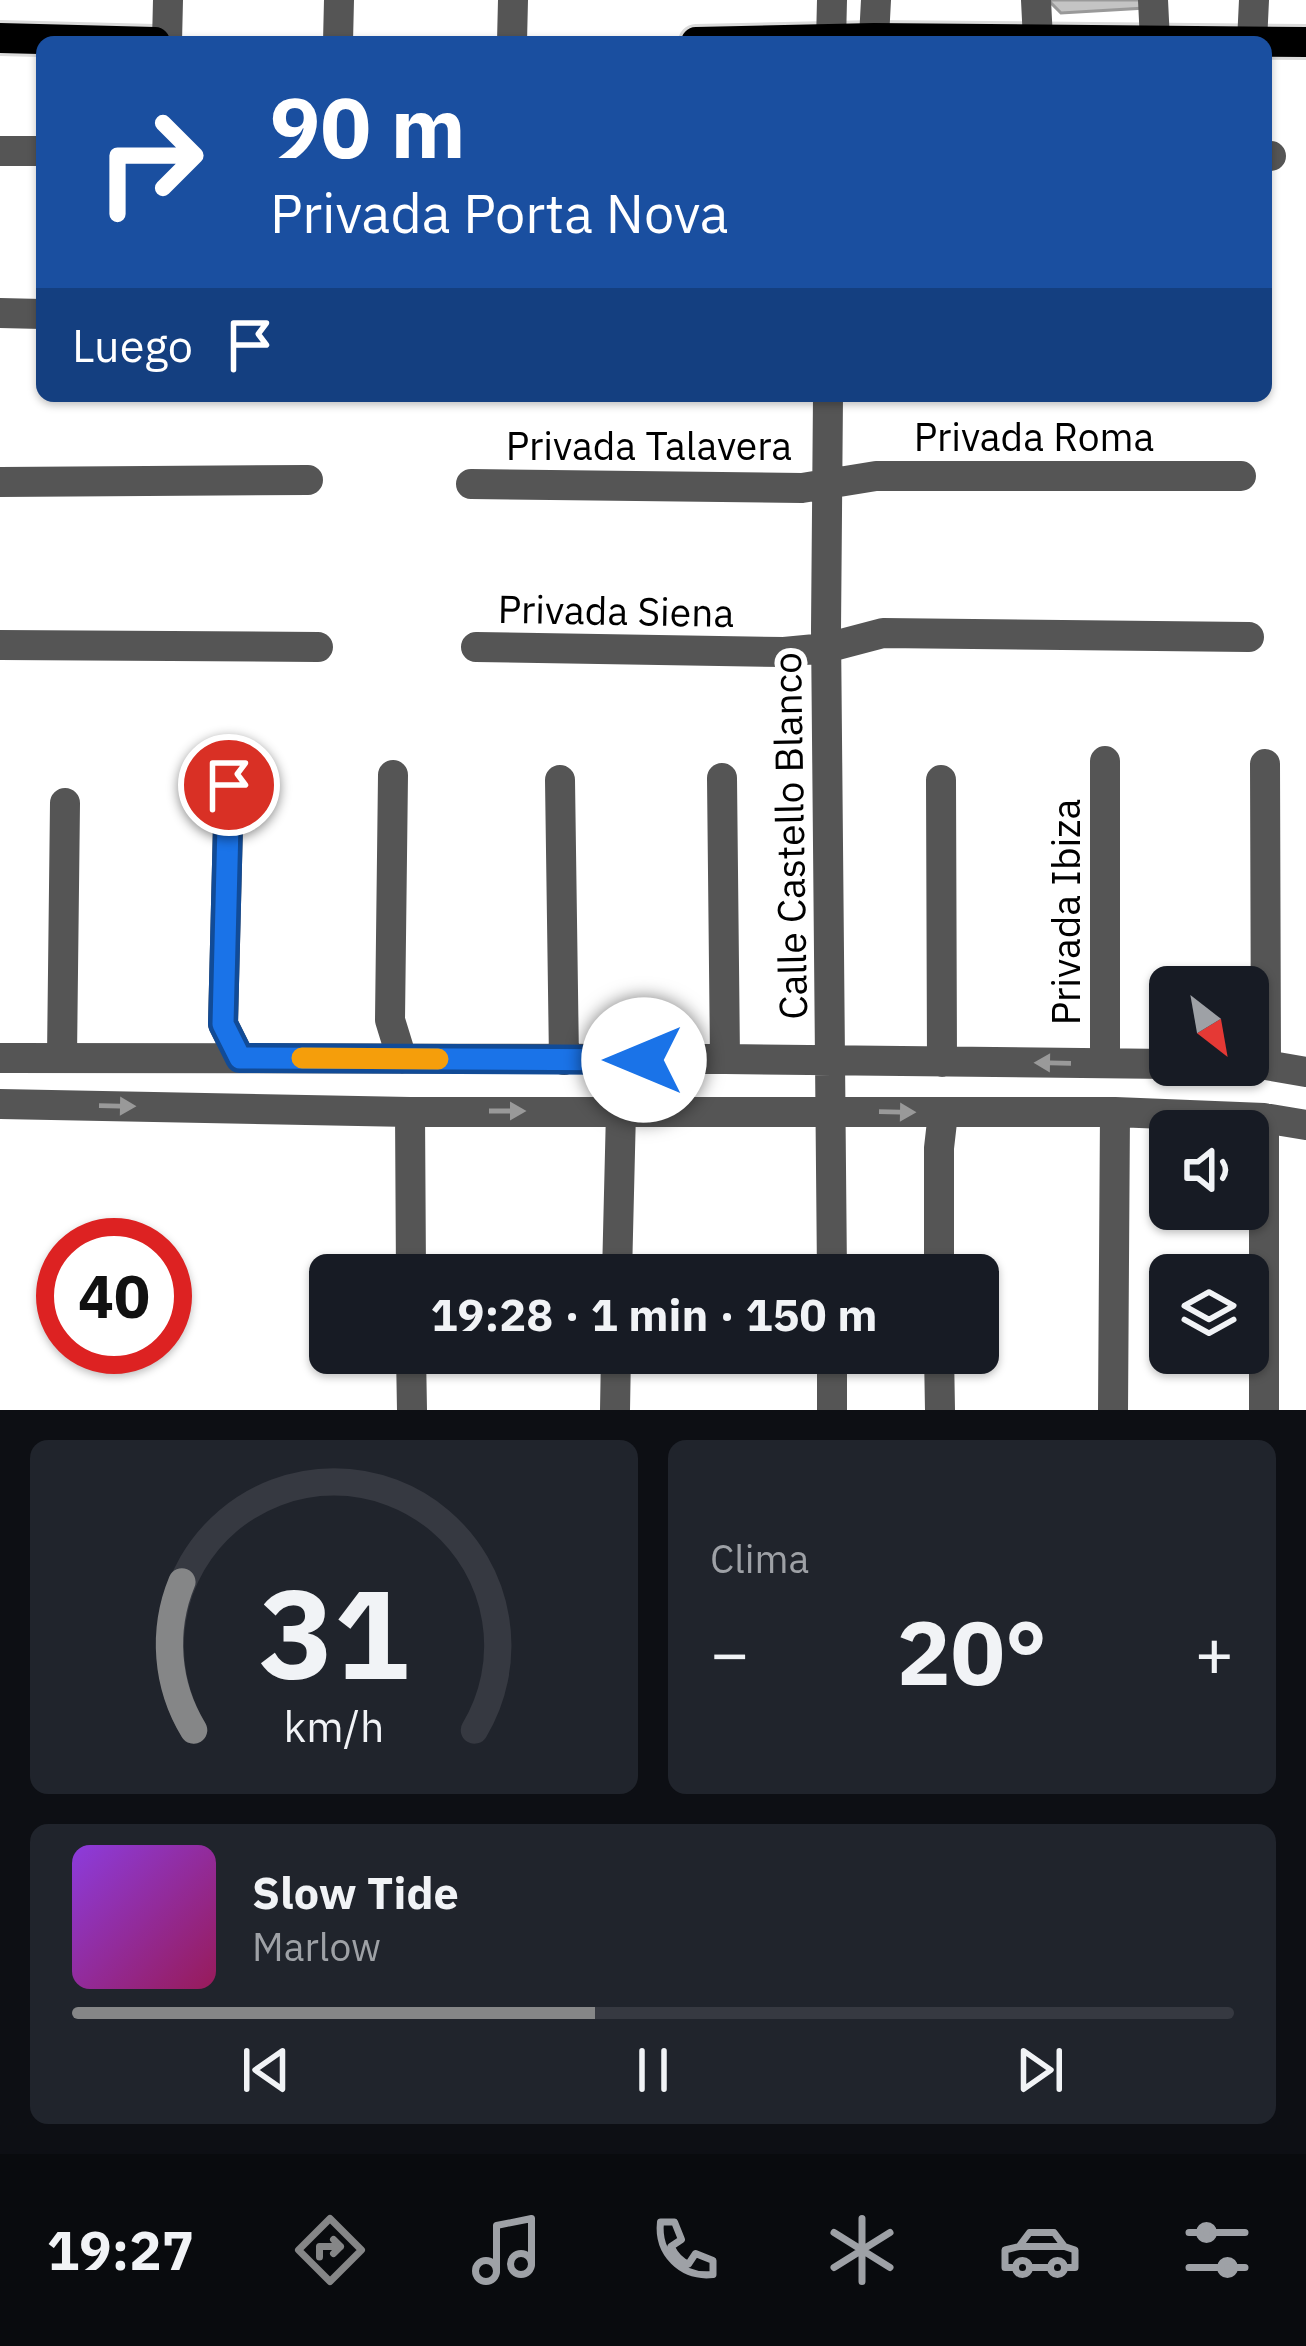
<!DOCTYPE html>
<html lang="es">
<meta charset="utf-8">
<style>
:root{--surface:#171b24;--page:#20242c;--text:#f1f3f6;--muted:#9ea1a6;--line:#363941;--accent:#858687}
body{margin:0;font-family:"IBM Plex Sans",sans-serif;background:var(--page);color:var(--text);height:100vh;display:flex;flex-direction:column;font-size:45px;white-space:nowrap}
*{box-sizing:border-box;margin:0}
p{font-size:39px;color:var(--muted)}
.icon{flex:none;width:66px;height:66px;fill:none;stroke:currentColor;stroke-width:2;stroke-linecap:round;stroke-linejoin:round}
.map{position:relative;height:1410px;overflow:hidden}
.details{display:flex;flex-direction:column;gap:30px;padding:30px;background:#0d0f14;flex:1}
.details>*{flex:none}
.hud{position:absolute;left:36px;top:36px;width:1236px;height:366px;border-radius:18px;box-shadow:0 3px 9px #0004;background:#1a4fa0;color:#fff;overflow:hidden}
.needle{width:78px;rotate:149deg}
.controls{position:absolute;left:1149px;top:966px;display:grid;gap:24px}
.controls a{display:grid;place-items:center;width:120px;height:120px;border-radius:18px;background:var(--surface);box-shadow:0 3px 9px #0004;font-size:60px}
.speed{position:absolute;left:36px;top:1218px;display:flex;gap:24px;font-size:60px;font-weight:700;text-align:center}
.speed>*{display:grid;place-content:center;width:156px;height:156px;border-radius:50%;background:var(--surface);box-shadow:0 3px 9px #0004;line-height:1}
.speed .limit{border:18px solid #d22;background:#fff;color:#111}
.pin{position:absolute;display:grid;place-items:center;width:102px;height:102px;color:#fff;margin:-51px;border:6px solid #fff;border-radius:50%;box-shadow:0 3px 12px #0007}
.me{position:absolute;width:132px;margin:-66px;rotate:270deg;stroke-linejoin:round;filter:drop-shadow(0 0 9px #0008)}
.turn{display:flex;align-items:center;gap:42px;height:252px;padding:0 36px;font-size:54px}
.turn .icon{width:156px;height:156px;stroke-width:2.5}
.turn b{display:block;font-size:84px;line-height:102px}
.then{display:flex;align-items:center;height:114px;padding:0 36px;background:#0003;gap:24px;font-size:45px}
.big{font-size:90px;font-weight:800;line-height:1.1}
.details .widget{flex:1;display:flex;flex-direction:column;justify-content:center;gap:18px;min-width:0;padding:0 42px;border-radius:18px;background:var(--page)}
.details .dial{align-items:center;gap:0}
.dial svg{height:312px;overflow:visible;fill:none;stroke:var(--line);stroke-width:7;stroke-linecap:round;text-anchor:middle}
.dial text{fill:var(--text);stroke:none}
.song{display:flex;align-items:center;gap:36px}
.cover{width:144px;height:144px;border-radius:18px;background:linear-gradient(135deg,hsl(270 70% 55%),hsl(330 70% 35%))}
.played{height:12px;border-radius:6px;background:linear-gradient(90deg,var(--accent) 45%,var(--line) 45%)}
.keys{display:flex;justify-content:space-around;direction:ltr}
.heat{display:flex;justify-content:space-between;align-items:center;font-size:66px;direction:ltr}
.details .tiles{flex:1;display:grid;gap:30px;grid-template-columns:1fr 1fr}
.widget:last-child{grid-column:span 2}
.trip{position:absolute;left:309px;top:1254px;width:690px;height:120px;border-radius:18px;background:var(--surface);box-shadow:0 3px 9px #0004;font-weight:800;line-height:120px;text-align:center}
.tab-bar{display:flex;height:192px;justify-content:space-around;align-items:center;background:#090b0e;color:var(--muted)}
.tab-bar .icon{width:84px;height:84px}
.tab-bar .on{color:var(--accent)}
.tab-bar b{font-size:54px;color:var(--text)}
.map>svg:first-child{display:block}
.building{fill:#c4c4c4;stroke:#999;stroke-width:3}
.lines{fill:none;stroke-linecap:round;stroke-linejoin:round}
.major-casing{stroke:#dbdbdb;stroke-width:36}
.minor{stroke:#555;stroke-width:30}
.major{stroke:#000;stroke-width:30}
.oneway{fill:#999}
.route-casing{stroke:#114b97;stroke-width:30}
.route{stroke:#1a73e8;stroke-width:21}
.slow{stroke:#f59e0b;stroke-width:21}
.labels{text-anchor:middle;stroke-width:12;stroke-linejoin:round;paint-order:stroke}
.street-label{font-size:39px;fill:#000;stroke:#fff}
</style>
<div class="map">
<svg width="1306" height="1410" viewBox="0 0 1306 1410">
<rect width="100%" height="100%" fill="#fff"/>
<path class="building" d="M1048,0H1145V8L1061,13Z"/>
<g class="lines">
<defs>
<path id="major" d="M0,38L155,42
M696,42L874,38L1306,42"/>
</defs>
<use href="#major" class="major-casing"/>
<path class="minor" d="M1036,0L1038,40
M1153,0L1155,41
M874,38L876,0
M167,42L168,0
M338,42L339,0
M512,42L513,0
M831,42L832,0
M1252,42L1254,0
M0,151H42
M1266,156H1271
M0,313L42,314
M828,396L826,630L832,1275
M0,482L308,480
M471,484L802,488L876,476H1241
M0,645L318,647
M476,647L784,652L826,648L883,633L1249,637
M1265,764L1266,1065
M393,775L390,1020L402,1059
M722,778L725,1059
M560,780L564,1060
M941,780L942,1062
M229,785L223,1024L240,1058
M62,1057L65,803
M0,1058L725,1059L1170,1064
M1105,1063V761
M1248,1065H1266L1306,1072
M0,1104L410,1112H1115L1264,1118L1306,1125
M410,1112L411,1275
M1264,1118V1410
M617,1275L621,1111
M939,1275V1148L943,1113
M411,1353L412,1410
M832,1353V1410
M939,1353L940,1410
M615,1410L616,1353
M1113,1410L1115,1112"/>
<use href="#major" class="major"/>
</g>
<defs><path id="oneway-solid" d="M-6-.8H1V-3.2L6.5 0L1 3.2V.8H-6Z" transform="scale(3)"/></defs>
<g class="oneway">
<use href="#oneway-solid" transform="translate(1053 1063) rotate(-179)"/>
<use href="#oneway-solid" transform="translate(117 1106) rotate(1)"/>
<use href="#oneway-solid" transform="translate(507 1111)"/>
<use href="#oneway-solid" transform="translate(897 1112) rotate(1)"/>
</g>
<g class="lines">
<defs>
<path id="route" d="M229,785L223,1024L240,1058L644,1060"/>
</defs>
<use href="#route" class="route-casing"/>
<use href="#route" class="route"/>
<path class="slow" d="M302,1058L438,1059"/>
</g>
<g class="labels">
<g class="street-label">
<text x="1034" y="451">Privada Roma</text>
<text x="649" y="460">Privada Talavera</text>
<text transform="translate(616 611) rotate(1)" y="14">Privada Siena</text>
<text transform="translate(790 836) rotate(-91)" y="14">Calle Castello Blanco</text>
<text transform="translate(1066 912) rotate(-90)" y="14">Privada Ibiza</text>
</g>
</g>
</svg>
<div class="controls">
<a><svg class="needle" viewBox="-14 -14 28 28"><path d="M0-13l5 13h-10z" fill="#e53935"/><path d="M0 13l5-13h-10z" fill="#9ea1a6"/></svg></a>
<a><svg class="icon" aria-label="sound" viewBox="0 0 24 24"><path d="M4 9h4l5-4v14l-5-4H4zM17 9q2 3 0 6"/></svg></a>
<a><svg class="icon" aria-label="layers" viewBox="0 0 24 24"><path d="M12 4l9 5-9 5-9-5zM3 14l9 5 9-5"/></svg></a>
</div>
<div class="speed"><div class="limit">40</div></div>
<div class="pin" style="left:229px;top:785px;background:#d93025"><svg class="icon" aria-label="arrive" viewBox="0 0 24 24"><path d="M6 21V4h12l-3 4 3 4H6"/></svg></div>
<svg class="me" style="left:644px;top:1060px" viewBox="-20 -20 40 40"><circle r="19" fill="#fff"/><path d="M0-13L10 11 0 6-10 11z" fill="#1a73e8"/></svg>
<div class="trip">19:28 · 1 min · 150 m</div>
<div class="hud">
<div class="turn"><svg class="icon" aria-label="right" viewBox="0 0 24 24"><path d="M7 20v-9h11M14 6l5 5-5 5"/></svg><div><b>90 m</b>Privada Porta Nova</div></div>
<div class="then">Luego<svg class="icon" aria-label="arrive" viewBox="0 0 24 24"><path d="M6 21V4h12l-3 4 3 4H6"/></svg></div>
</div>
</div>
<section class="details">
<div class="tiles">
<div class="widget dial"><svg viewBox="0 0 100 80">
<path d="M14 69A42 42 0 1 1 86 69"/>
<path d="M14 69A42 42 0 0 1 11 31" stroke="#858687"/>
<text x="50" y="56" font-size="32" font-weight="700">31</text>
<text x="50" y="72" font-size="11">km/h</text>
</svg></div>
<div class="widget"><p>Clima</p>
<div class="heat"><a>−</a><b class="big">20°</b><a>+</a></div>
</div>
<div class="widget">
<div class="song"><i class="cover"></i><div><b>Slow Tide</b><p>Marlow</p></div></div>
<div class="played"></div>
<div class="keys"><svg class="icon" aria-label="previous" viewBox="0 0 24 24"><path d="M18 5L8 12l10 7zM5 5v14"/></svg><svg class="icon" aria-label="pause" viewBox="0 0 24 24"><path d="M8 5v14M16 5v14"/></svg><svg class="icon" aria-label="next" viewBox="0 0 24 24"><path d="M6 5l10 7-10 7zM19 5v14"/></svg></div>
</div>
</div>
</section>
<nav class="tab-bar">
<b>19:27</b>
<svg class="icon on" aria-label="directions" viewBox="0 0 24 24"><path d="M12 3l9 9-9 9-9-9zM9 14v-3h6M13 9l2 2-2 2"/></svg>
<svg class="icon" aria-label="music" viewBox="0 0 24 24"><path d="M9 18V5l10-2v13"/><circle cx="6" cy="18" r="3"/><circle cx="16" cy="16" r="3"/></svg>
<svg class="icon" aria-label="phone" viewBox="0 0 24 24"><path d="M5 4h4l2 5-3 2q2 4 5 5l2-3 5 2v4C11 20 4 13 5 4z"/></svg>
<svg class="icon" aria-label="climate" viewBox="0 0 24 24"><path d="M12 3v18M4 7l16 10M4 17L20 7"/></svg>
<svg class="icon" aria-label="car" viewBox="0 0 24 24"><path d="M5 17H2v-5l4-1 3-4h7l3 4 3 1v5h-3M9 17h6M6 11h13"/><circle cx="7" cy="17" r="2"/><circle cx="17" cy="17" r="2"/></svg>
<svg class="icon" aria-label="filters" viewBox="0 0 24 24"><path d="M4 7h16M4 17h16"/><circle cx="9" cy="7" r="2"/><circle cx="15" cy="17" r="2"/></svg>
</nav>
